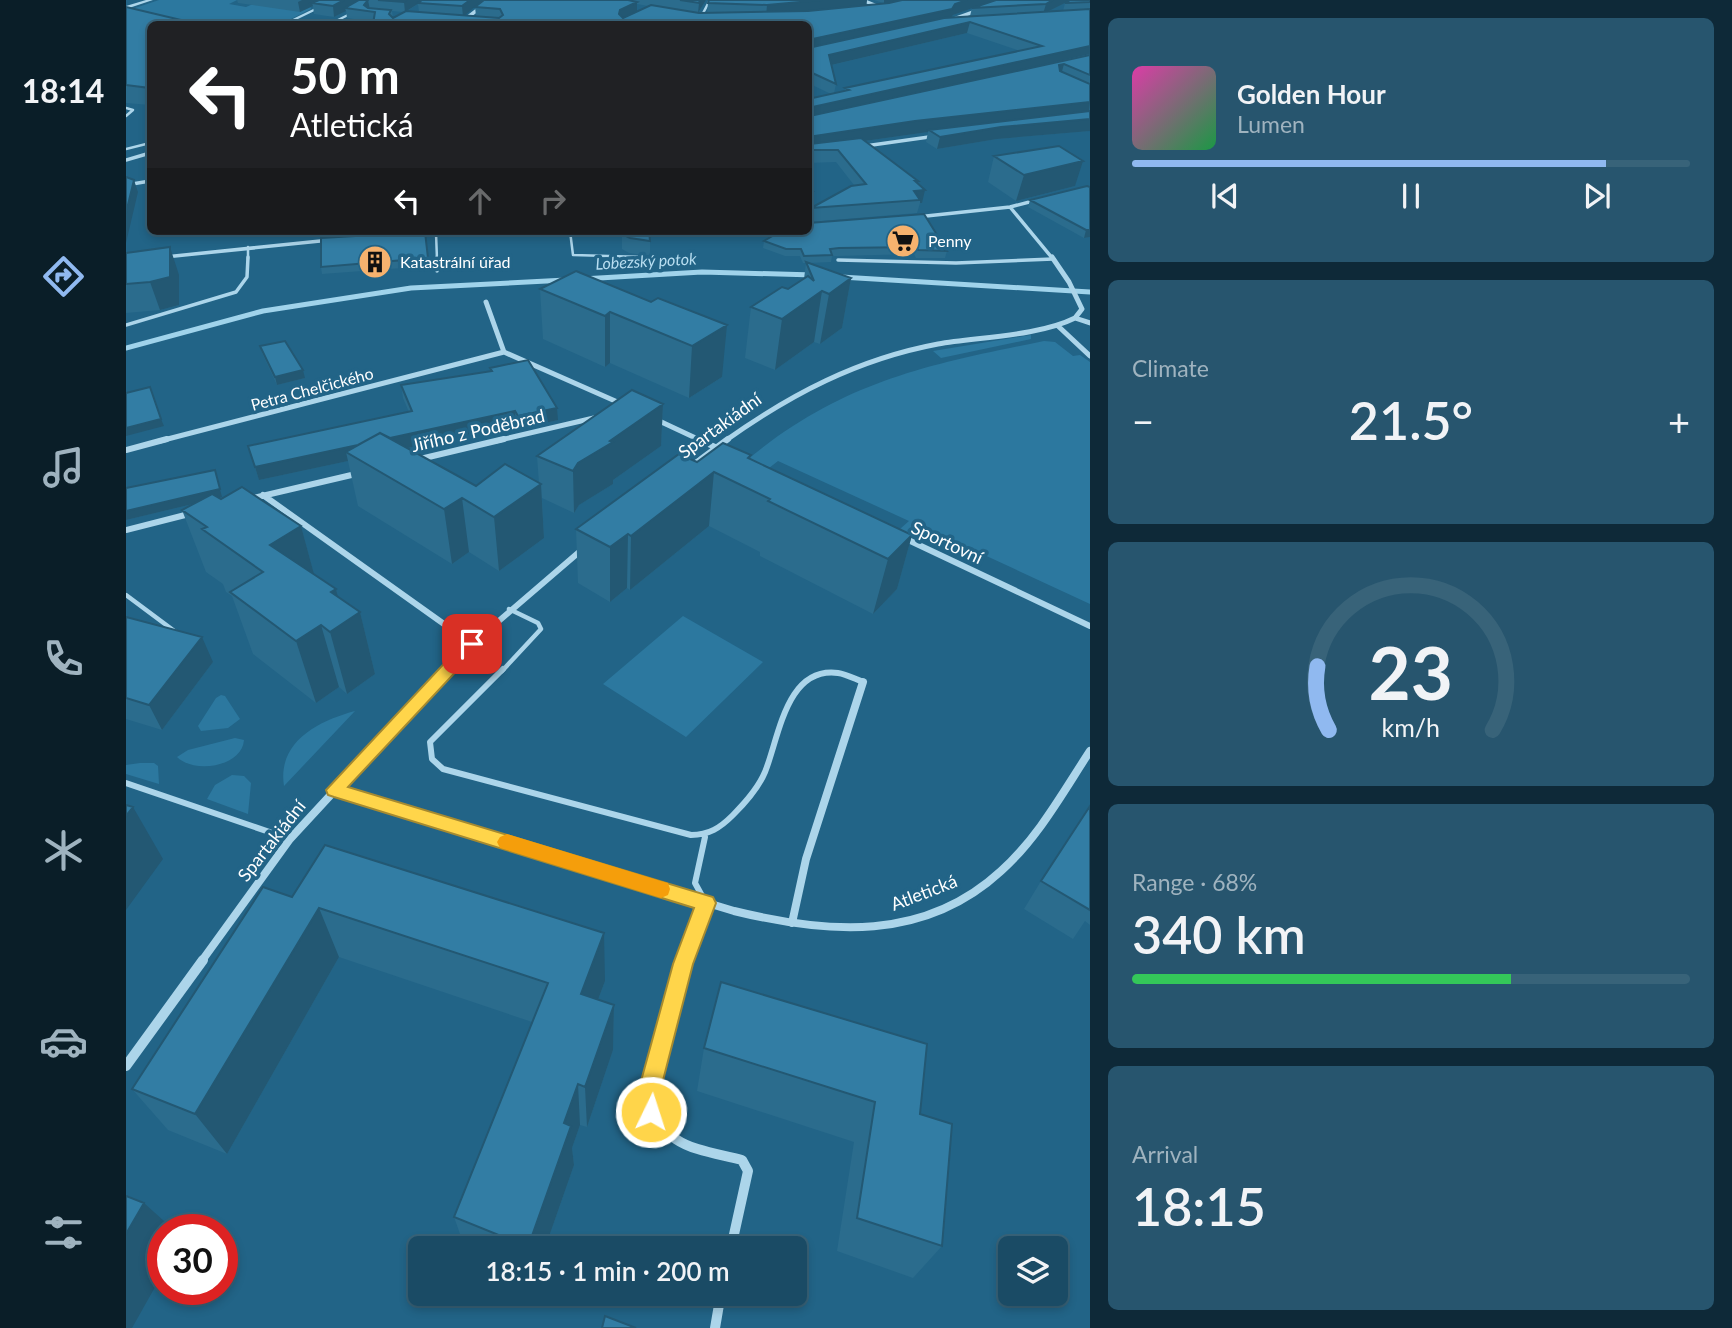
<!DOCTYPE html>
<meta charset="utf-8">
<style>
:root{--surface:#1a4b65;--page:#27556e;--text:#f1f3f6;--muted:#9fb3bf;--line:#386379;--accent:#90b9f0}
body{margin:0;font-family:Lato,sans-serif;background:var(--page);color:var(--text);height:100vh;display:flex;flex-direction:column;font-size:26px;white-space:nowrap}
*{box-sizing:border-box;margin:0}
p{font-size:23px;color:var(--muted)}
.icon{flex:none;width:38px;height:38px;fill:none;stroke:currentColor;stroke-width:2;stroke-linecap:round;stroke-linejoin:round}
.map{position:relative;flex:1;overflow:hidden}
.sheet{display:flex;flex-direction:column;gap:18px;padding:18px;background:#0e2938;width:642px}
.sheet>*{flex:none}
.guide{position:absolute;left:21px;top:21px;width:665px;height:214px;border-radius:10px;box-shadow:0 4px 10px #0003,0 0 0 2px var(--line);background:#202124;color:#fff;overflow:hidden}
.fabs{position:absolute;left:872px;top:1236px;display:grid;gap:14px}
.fabs a{display:grid;place-items:center;width:70px;height:70px;border-radius:10px;background:var(--surface);box-shadow:0 4px 10px #0003,0 0 0 2px var(--line);font-size:35px}
.speed{position:absolute;left:21px;top:1214px;display:flex;gap:14px;font-size:35px;font-weight:700;text-align:center}
.speed>*{display:grid;place-content:center;width:91px;height:91px;border-radius:50%;background:var(--surface);box-shadow:0 4px 10px #0003,0 0 0 2px var(--line);line-height:1}
.speed .limit{border:10px solid #d22;background:#fff;color:#111}
.pin{position:absolute;display:grid;place-items:center;width:60px;height:60px;color:#fff;margin:-30px;border-radius:14px;box-shadow:0 4px 10px #0006}
.me{position:absolute;width:77px;margin:-38px;rotate:4deg;stroke-linejoin:round;filter:drop-shadow(0 0 5px #0008)}
.turn{display:flex;align-items:center;gap:24px;height:147px;padding:0 28px;font-size:32px}
.turn .icon{width:91px;height:91px;stroke-width:2.5}
.turn b{display:block;font-size:49px;line-height:60px}
.lanes{display:flex;align-items:center;height:66px;padding:0 28px;background:#0003;justify-content:center;gap:35px;direction:ltr}
.lanes .off{opacity:.35}
.big{font-size:52px;font-weight:600;line-height:1.1}
.sheet .widget{flex:1;display:flex;flex-direction:column;justify-content:center;gap:10px;min-width:0;padding:0 24px;border-radius:10px;background:var(--page)}
.sheet .dial{align-items:center;gap:0}
.dial svg{height:182px;overflow:visible;fill:none;stroke:var(--line);stroke-width:7;stroke-linecap:round;text-anchor:middle}
.dial text{fill:var(--text);stroke:none}
.song{display:flex;align-items:center;gap:21px}
.cover{width:84px;height:84px;border-radius:10px;background:linear-gradient(135deg,hsl(320 70% 55%),hsl(140 70% 35%))}
.played{height:7px;border-radius:4px;background:linear-gradient(90deg,var(--accent) 85%,var(--line) 85%)}
.keys{display:flex;justify-content:space-around;direction:ltr}
.heat{display:flex;justify-content:space-between;align-items:center;font-size:38px;direction:ltr}
.charge{height:10px;border-radius:5px;background:linear-gradient(90deg,#34c759 68%,var(--line) 0)}
.trip{position:absolute;left:282px;top:1236px;width:399px;height:70px;border-radius:10px;background:var(--surface);box-shadow:0 4px 10px #0003,0 0 0 2px var(--line);font-weight:600;line-height:70px;text-align:center}
main{display:flex;flex:1;min-height:0}
.tab-bar{display:flex;flex-direction:column;width:126px;justify-content:space-around;align-items:center;background:#0a1e28;color:var(--muted)}
.tab-bar .icon{width:49px;height:49px}
.tab-bar .on{color:var(--accent)}
.tab-bar b{font-size:32px;color:var(--text)}
.map>svg:first-child{display:block}
.green{fill:#2c789f}
.lines{fill:none;stroke-linecap:round;stroke-linejoin:round}
.stream{stroke:#a0d3eb;stroke-width:5}
.service-far3{stroke:#acd5ea;stroke-width:2.5}
.service-far2{stroke:#acd5ea;stroke-width:3.5}
.service-far1{stroke:#acd5ea;stroke-width:4.5}
.service{stroke:#acd5ea;stroke-width:6}
.minor-far4{stroke:#acd5ea;stroke-width:3.5}
.minor-far3{stroke:#acd5ea;stroke-width:5}
.minor-far2{stroke:#acd5ea;stroke-width:6}
.minor-far1{stroke:#acd5ea;stroke-width:8}
.minor{stroke:#acd5ea;stroke-width:10}
.tertiary{fill:#acd5ea;fill-rule:evenodd}
.wall{fill:#2b6c8d;fill-rule:evenodd}
.shaded-wall{fill:#235873}
.building{fill:#327da4;stroke:#235873;stroke-width:2}
.route{fill:#ffd54a;stroke:#a68a30;stroke-width:2}
.slow{fill:#f59e0b}
.labels{text-anchor:middle;stroke-width:7;stroke-linejoin:round;paint-order:stroke}
.far-poi-label{font-size:16px;fill:#fff;stroke:#226487;text-anchor:start}
.far-water-label{font-size:16px;font-style:italic;fill:#b8def1;stroke:#226487}
.far-street-label{font-size:16px;fill:#fff;stroke:#226487}
.street-label{font-size:18px;fill:#fff;stroke:#226487}
</style>
<main>
<nav class="tab-bar">
<b>18:14</b>
<svg class="icon on" aria-label="directions" viewBox="0 0 24 24"><path d="M12 3l9 9-9 9-9-9zM9 14v-3h6M13 9l2 2-2 2"/></svg>
<svg class="icon" aria-label="music" viewBox="0 0 24 24"><path d="M9 18V5l10-2v13"/><circle cx="6" cy="18" r="3"/><circle cx="16" cy="16" r="3"/></svg>
<svg class="icon" aria-label="phone" viewBox="0 0 24 24"><path d="M5 4h4l2 5-3 2q2 4 5 5l2-3 5 2v4C11 20 4 13 5 4z"/></svg>
<svg class="icon" aria-label="climate" viewBox="0 0 24 24"><path d="M12 3v18M4 7l16 10M4 17L20 7"/></svg>
<svg class="icon" aria-label="car" viewBox="0 0 24 24"><path d="M5 17H2v-5l4-1 3-4h7l3 4 3 1v5h-3M9 17h6M6 11h13"/><circle cx="7" cy="17" r="2"/><circle cx="17" cy="17" r="2"/></svg>
<svg class="icon" aria-label="filters" viewBox="0 0 24 24"><path d="M4 7h16M4 17h16"/><circle cx="9" cy="7" r="2"/><circle cx="15" cy="17" r="2"/></svg>
</nav>
<div class="map">
<svg width="964" height="1328" viewBox="0 0 964 1328">
<rect width="100%" height="100%" fill="#226487"/>
<path class="green" d="M33,0H111L103,4L120,7L136,0L183,2L185,9L155,24H34L0,11Z
M905,335V339L815,358L807,351Z
M918,341L929,342L947,356L954,355L964,362V604L854,553L845,563L774,529L783,521L652,461L643,468L622,459C718,381 800,365 918,341Z
M557,616L637,662L560,737L477,684Z
M95,695L99,696L114,719L102,728L75,731L72,726L90,698Z
M229,711L158,786C151,742 192,721 229,711Z
M109,738L118,740C116,767 68,774 51,757L62,750Z
M14,763H28L32,766L33,784L0,774V765Z
M106,775L118,776L125,783L122,814L81,799L89,785Z"/>
<g class="lines">
<path class="stream" d="M715,277L964,292
M456,279L576,272L688,275
M0,348L137,311L285,288L440,280"/>
<path class="service-far3" d="M575,17L584,0
M159,24L192,8
M204,24L226,13
M0,108L7,110L0,116
M0,149L24,143
M444,231L447,255L518,257
M310,233L311,259
M122,259V247"/>
<path class="service-far2" d="M311,257V271
M712,260L830,263L927,259
M0,325L110,292L121,277L122,257"/>
<path class="service-far1" d="M0,595L51,633
M376,671L415,629L412,623L383,609"/>
<path class="service" d="M377,669L304,742L306,759L317,769L565,835C583,835 594,828 607,815C619,803 632,789 639,772C653,738 660,666 712,673C720,674 729,679 737,682
M0,783L164,839
M579,837L569,883L580,903"/>
<path class="minor-far4" d="M736,0L756,8
M828,19L853,10
M333,24L364,0
M739,146L810,136
M0,160L24,153
M0,185L24,181
M884,207L927,259
M791,217L884,207L911,200
M290,234L464,231
M39,257L204,240"/>
<path class="minor-far3" d="M926,257L943,282L956,309L949,318L964,323
M360,302L378,352
M932,326L964,356
M378,352L496,404
M529,419L576,441
M34,441L378,352
M370,441L472,417
M599,441C665,394 732,359 812,344C853,337 913,336 949,318"/>
<path class="minor-far2" d="M572,439L591,448
M0,450L41,439
M290,460L378,439
M563,468L602,439
M137,495L346,644
M123,499L234,473
M0,530L67,513
M778,538L964,626
M320,671L346,644L459,547"/>
<path class="minor-far1" d="M208,790L608,911C702,934 798,942 875,871C912,838 937,792 964,751
M666,923L680,859L737,682
M75,962L164,839L321,669
M558,962L580,903"/>
<path class="minor" d="M559,960L523,1092C534,1148 568,1148 616,1160L622,1171L605,1248
M0,1066L77,960
M589,1328L595,1293"/>
<path class="tertiary" d="M20,0H27L0,9V6Z"/>
</g>
<path class="wall" d="M111,0H357L339,15L350,16L349,7L358,0H580L572,13H581L582,3L583,0H741L740,5L757,3L748,0H964V131L871,139L811,149L800,142L802,132L739,141L792,184L796,203H794L791,213L683,222L685,208L728,185L710,162L682,163V99L705,94L682,83V24L247,22L221,18L220,11L208,17L188,14L187,6L174,12L112,3ZM939,3L937,11H923ZM292,4L293,12L281,11ZM511,4L522,6L511,11ZM846,8L844,16L825,17L827,15ZM266,11L277,12L267,18ZM841,33L894,51L719,88V91L708,93L710,84L706,65Z
M0,7L24,24V105L0,103Z
M868,156L949,186L890,201L862,182Z
M682,182L687,191L685,204H682Z
M964,187V237L958,238L902,207L904,200Z
M683,223L821,251L819,258H790L788,254L712,256H706L705,262L682,263L725,278L716,328L694,344L688,342L649,370L619,358L625,307L662,289L678,279L680,263H677L674,256H659L637,248L638,241Z
M196,231H297L197,237Z
M299,232L303,266L196,274L195,267Z
M496,234L524,241V256L503,253L496,249Z
M0,253L53,275V305L34,310L0,313Z
M414,289L525,302L596,377L563,398L484,363L479,367L417,339Z
M134,346L179,378L151,385L136,353Z
M364,368L432,420L393,429L390,424L281,448L350,486L413,483L411,456L537,404L535,446L487,480V484L453,505L448,513L416,498L418,538L373,571L343,552L326,564L232,506L222,461L133,480L122,446L283,412L277,398L275,385L364,372Z
M625,455V459L786,535L771,589L747,614L634,556V552L583,526L504,590L501,588L484,602L452,583L450,529L571,462Z
M89,470L92,478L93,498L175,526L188,575L210,589L211,596L234,612L249,674L221,694L213,687L190,703L127,654L106,596L100,592L97,584L80,572L56,510L67,504L0,520V488Z
M0,617L87,662L36,730L0,719Z
M964,806V925L959,921L947,939L898,909L915,881Z
M166,897L479,981L472,1000L488,1005L487,1050L461,1127L454,1125L446,1148L448,1165L419,1248H339L328,1217L406,1022L213,957L101,1154L42,1130L6,1089Z
M578,1048L794,1114L816,1246L787,1278L711,1251L728,1142L571,1091Z"/>
<path class="shaded-wall" d="M176,0H200L186,3L187,6L174,12L172,2Z
M218,0H239L219,8L220,11L208,17L207,6Z
M242,0L244,10L238,5Z
M280,0H298L279,12L278,2Z
M344,0H357L337,17L336,6Z
M574,0H580L572,13L573,3Z
M696,0H741L740,6L640,16L641,5Z
M758,0H778L758,4Z
M841,0H869L827,15L824,19L682,50V40L829,4Z
M927,0H945L917,14L920,4Z
M511,2V13L494,21L493,14L494,10Z
M844,22L841,33L701,66L703,55Z
M964,46V54L682,119L683,108Z
M938,64L935,75L933,65Z
M964,102L963,114L803,130L802,132L682,149V137L789,121Z
M964,119V131L871,139L811,149L814,137L875,127Z
M957,161L949,186L890,201L898,175Z
M8,180L12,192L0,243V213Z
M789,181H792L790,191L799,190L796,203H794V200L786,201Z
M960,230H964V237L958,238Z
M44,247L53,275V305L34,310L24,282Z
M725,278L716,328L694,344L703,294Z
M696,291L688,342L649,370L656,319Z
M484,312V363L479,367V316Z
M601,325L596,377L563,398L566,346Z
M177,370L179,378L151,385L149,377Z
M537,404L535,446L487,480V484L453,505L448,513L447,471L452,463Z
M431,408L432,420L393,429L392,416Z
M389,411L390,424L232,459L220,452L222,461L133,480L129,467Z
M35,419L38,426L0,436V428Z
M89,470L96,497L0,520V511Z
M588,472L583,526L504,590L505,536Z
M415,484L418,538L373,571L368,517Z
M336,498L343,552L326,564L318,509Z
M175,526L192,589L144,545Z
M502,534L501,588L484,602V547Z
M786,535L771,589L747,614L762,559Z
M210,589L218,622L234,612L249,674L221,694L204,632L205,592Z
M195,625L213,687L190,703L170,641Z
M76,637L87,662L36,730L23,705Z
M7,807L37,859L0,910V810Z
M193,908L213,957L101,1154L69,1114Z
M478,933L479,981L457,1040L455,994Z
M488,1005L487,1050L461,1127L459,1087Z
M452,1084L454,1125L446,1148L448,1165L419,1248H402L440,1140L438,1123Z
M18,1203L48,1230H37V1273L6,1328H0V1234Z"/>
<path class="building" d="M193,0H218L207,6L186,3Z
M233,0H242L238,5L242,8L265,10L263,14L267,18L280,11L373,18L377,15L374,9L349,7L358,0H502L511,2L494,10L493,14L497,18L525,5L573,13L682,11L763,3L776,0H841L829,4L826,9L682,40V24H247L249,12L219,8Z
M252,0H280L278,2Z
M296,0H344L336,6L292,3Z
M554,0H574L573,3Z
M583,0H696L641,5L582,3Z
M870,0H927L920,4L846,8Z
M944,0H964V2L939,3Z
M0,7L55,20L101,24H24V88L0,85Z
M964,9V46L682,108V99L723,90L719,88L916,46L844,22L703,55L710,84L682,71V48L818,18Z
M964,55V75L938,64L933,65L934,71L964,84V102L789,121L682,137V115L684,116Z
M964,111V119L875,127L814,137L803,130Z
M735,138L792,181H789L799,190L788,191L794,200L685,208L725,186L740,184L712,150H682V143L684,144Z
M933,146L957,161L898,175L868,156Z
M0,177L8,180L0,213Z
M682,182L687,191H682Z
M961,186L964,187V230H960L904,200Z
M798,214L821,251L792,250L790,247L713,248L704,249L706,255L678,256L675,249H660L638,241L655,231H682V222L683,223Z
M497,231H523L524,241L504,238L496,234Z
M299,232L302,258L195,267V238Z
M44,247V277L24,282L0,284V253Z
M680,262L725,278L703,294L696,291L656,319L625,307L656,287L662,289L682,276L688,281Z
M450,271L525,302L532,298L601,325L566,346L484,312L479,316L414,289Z
M159,341L177,370L149,377L134,346Z
M402,360L431,408L392,416L389,411L264,438L254,433L232,445L129,467L122,446L286,411L275,385L366,371L364,368Z
M24,387L35,419L0,428V393Z
M506,390L537,404L484,441L487,442L452,463L447,471L411,456Z
M254,433L350,486L379,464L415,484L368,517L336,498L318,509L220,452Z
M597,443L625,455L622,458L786,535L762,559L642,501L644,499L588,472L505,536L502,534L484,547L450,529L553,454L571,462Z
M89,470L94,489L0,511V488Z
M116,487L175,526L144,545L210,589L205,592L234,612L204,632L195,625L170,641L104,592L137,572L76,529L81,527L56,510L86,494L95,499Z
M0,617L76,637L23,705L0,698Z
M0,805L7,807L0,816Z
M964,806V910L915,881Z
M199,845L478,933L455,994L488,1005L459,1087L452,1084L438,1123L445,1126L402,1247L328,1217L422,983L193,908L69,1114L6,1089L137,887L166,897Z
M595,982L801,1044L794,1114L826,1124L816,1246L731,1218L749,1102L578,1048Z
M0,1196L18,1203L0,1234Z
M479,1316L510,1328H476Z"/>
<path class="route" d="M346,638L352,640L354,644L352,648L222,787L587,897L590,903L567,964L534,1092L536,1112L533,1120L525,1123L517,1120L512,1092L547,964L568,908L208,797L202,795L200,790L340,640Z"/>
<path class="slow" d="M381,834L535,881L542,883L544,889L542,895L535,898L374,848L371,842L374,837Z"/>
<defs>
<symbol id="supermarket-disc" viewBox="-11 -11 22 22"><circle r="9.5" fill="#f6b26e" stroke="#226487"/><path d="M-6-5.5h2.5l.6 2H6L4.5 2H-2.5L-4.4-4H-6ZM-1.5 3.2a1.3 1.3 0 1 0 .1 0ZM3 3.2a1.3 1.3 0 1 0 .1 0Z" fill="#111"/></symbol>
<symbol id="building-disc" viewBox="-11 -11 22 22"><circle r="9.5" fill="#f6b26e" stroke="#226487"/><path d="M-4-6H4V6H1V3H-1V6H-4ZM-2.5-4.3h1.7v1.8h-1.7ZM.8-4.3h1.7v1.8H.8ZM-2.5-1h1.7V.8h-1.7ZM.8-1h1.7V.8H.8Z" fill="#111"/></symbol>
</defs>
<g fill-rule="evenodd">
<use href="#supermarket-disc" x="758" y="222" width="38" height="38"/>
<use href="#building-disc" x="230" y="243" width="38" height="38"/>
</g>
<g class="labels">
<g class="far-poi-label">
<text x="802" y="247">Penny</text>
<text x="274" y="268">Katastrální úřad</text>
</g>
<g class="far-water-label">
<text transform="translate(520 261) rotate(-3)" y="6">Lobezský potok</text>
</g>
<g class="far-street-label">
<text transform="translate(186 389) rotate(-15)" y="6">Petra Chelčického</text>
</g>
<g class="street-label">
<text transform="translate(594 426) rotate(-36)" y="6">Spartakiádní</text>
<text transform="translate(352 431) rotate(-13)" y="6">Jiřího z Poděbrad</text>
<text transform="translate(821 543) rotate(25)" y="6">Sportovní</text>
<text transform="translate(146 841) rotate(-52)" y="6">Spartakiádní</text>
<text transform="translate(798 893) rotate(-21)" y="6">Atletická</text>
</g>
</g>
</svg>
<div class="fabs">
<a><svg class="icon" aria-label="layers" viewBox="0 0 24 24"><path d="M12 4l9 5-9 5-9-5zM3 14l9 5 9-5"/></svg></a>
</div>
<div class="speed"><div class="limit">30</div></div>
<div class="pin" style="left:346px;top:644px;background:#d93025"><svg class="icon" aria-label="arrive" viewBox="0 0 24 24"><path d="M6 21V4h12l-3 4 3 4H6"/></svg></div>
<svg class="me" style="left:525px;top:1112px" viewBox="-20 -20 40 40"><circle r="17" fill="#ffd54a" stroke="#fff" stroke-width="3"/><path d="M0-11L8 9 0 5-8 9z" fill="#fff"/></svg>
<div class="trip">18:15 · 1 min · 200 m</div>
<div class="guide">
<div class="turn"><svg class="icon" aria-label="left" viewBox="0 0 24 24"><path d="M17 20v-9H6M10 6l-5 5 5 5"/></svg><div><b>50 m</b>Atletická</div></div>
<div class="lanes"><svg class="icon" aria-label="left" viewBox="0 0 24 24"><path d="M17 20v-9H6M10 6l-5 5 5 5"/></svg><svg class="icon off" aria-label="ahead" viewBox="0 0 24 24"><path d="M12 20V5M6 11l6-6 6 6"/></svg><svg class="icon off" aria-label="right" viewBox="0 0 24 24"><path d="M7 20v-9h11M14 6l5 5-5 5"/></svg></div>
</div>
</div>
<section class="sheet">
<div class="widget">
<div class="song"><i class="cover"></i><div><b>Golden Hour</b><p>Lumen</p></div></div>
<div class="played"></div>
<div class="keys"><svg class="icon" aria-label="previous" viewBox="0 0 24 24"><path d="M18 5L8 12l10 7zM5 5v14"/></svg><svg class="icon" aria-label="pause" viewBox="0 0 24 24"><path d="M8 5v14M16 5v14"/></svg><svg class="icon" aria-label="next" viewBox="0 0 24 24"><path d="M6 5l10 7-10 7zM19 5v14"/></svg></div>
</div>
<div class="widget"><p>Climate</p>
<div class="heat"><a>−</a><b class="big">21.5°</b><a>+</a></div>
</div>
<div class="widget dial"><svg viewBox="0 0 100 80">
<path d="M14 69A42 42 0 1 1 86 69"/>
<path d="M14 69A42 42 0 0 1 9 41" stroke="#90b9f0"/>
<text x="50" y="56" font-size="32" font-weight="700">23</text>
<text x="50" y="72" font-size="11">km/h</text>
</svg></div>
<div class="widget"><p>Range · 68%</p><b class="big">340 km</b><div class="charge"></div></div>
<div class="widget"><p>Arrival</p><b class="big">18:15</b></div>
</section>
</main>
